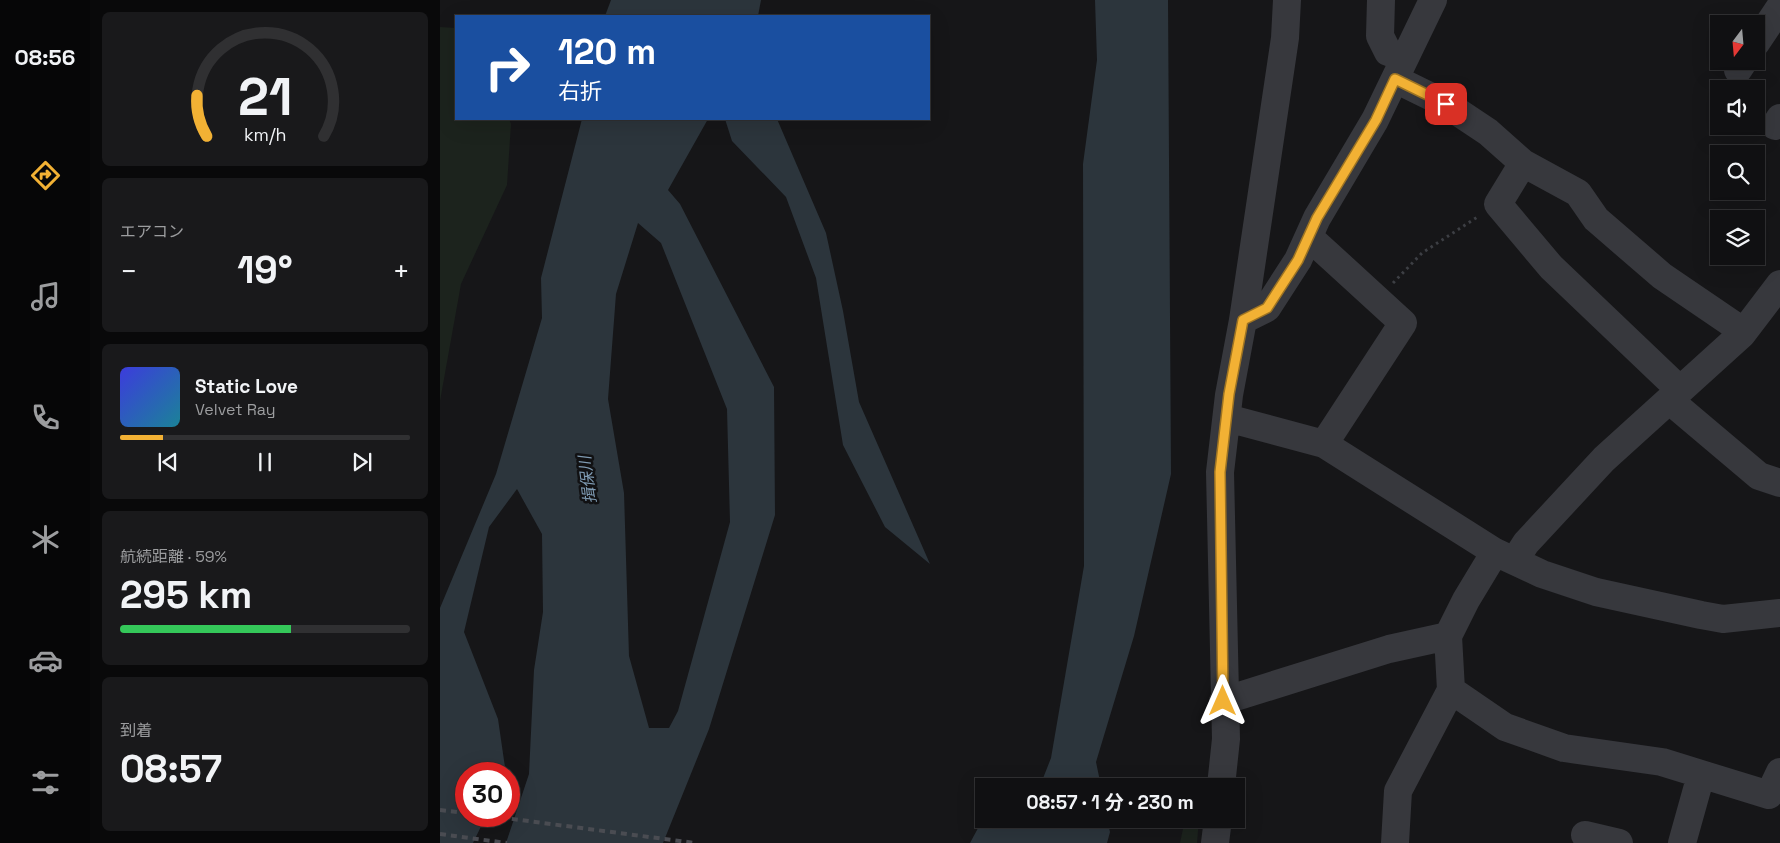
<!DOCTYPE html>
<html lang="ja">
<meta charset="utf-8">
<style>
:root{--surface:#101012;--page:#19191b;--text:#f1f3f6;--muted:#9c9d9f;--line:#303032;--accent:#f2b134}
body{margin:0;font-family:"Space Grotesk","Noto Sans JP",sans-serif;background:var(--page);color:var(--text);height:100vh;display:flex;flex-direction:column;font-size:19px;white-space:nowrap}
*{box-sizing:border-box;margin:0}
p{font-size:16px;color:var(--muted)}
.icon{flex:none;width:28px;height:28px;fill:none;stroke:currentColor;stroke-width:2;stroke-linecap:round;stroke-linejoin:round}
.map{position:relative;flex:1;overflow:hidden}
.drawer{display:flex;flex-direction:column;gap:12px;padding:12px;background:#09090a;width:350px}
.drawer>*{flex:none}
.guide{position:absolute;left:15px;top:15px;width:475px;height:105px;border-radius:0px;box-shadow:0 5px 20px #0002,0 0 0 1px var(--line);background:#1a4fa0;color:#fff;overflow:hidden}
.needle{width:32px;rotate:196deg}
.controls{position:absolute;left:1270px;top:15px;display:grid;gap:10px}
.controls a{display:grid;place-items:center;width:55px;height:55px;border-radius:0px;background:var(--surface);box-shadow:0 5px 20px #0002,0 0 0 1px var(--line);font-size:25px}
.speed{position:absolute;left:15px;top:762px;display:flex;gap:10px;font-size:25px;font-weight:700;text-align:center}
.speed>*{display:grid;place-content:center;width:65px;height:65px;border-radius:50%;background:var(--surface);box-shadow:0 5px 20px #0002,0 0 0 1px var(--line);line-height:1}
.speed .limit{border:8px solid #d22;background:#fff;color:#111}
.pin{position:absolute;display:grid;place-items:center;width:42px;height:42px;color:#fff;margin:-21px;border-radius:10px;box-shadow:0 2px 8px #0006}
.me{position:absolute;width:55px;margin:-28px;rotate:0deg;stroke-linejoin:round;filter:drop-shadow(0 0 4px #0008)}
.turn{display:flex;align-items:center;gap:18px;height:105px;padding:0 20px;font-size:22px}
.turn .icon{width:65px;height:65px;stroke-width:2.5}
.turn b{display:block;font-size:35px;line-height:42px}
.big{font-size:38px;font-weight:700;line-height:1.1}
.drawer .tile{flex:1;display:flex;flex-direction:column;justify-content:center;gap:8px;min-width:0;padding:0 18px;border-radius:8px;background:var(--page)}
.drawer .dial{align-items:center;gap:0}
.dial svg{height:130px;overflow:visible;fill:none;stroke:var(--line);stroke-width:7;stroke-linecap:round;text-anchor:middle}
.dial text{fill:var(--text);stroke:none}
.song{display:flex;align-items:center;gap:15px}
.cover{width:60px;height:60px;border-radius:8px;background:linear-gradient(135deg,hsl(240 70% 55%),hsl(190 70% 35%))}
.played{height:5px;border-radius:2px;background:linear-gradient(90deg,var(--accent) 15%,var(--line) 15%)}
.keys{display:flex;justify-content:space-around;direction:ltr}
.heat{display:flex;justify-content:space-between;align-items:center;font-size:28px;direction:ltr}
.charge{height:8px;border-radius:4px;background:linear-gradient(90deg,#34c759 59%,var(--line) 0)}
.trip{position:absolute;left:535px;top:778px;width:270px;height:50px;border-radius:0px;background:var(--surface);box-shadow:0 5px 20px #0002,0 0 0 1px var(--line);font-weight:700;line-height:50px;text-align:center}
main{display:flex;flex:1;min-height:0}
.tabs{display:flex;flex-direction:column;width:90px;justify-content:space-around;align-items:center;background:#060607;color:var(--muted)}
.tabs .icon{width:35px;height:35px}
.tabs .on{color:var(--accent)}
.tabs b{font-size:22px;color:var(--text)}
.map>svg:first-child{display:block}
.green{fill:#1c231d}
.water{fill:#2c353c;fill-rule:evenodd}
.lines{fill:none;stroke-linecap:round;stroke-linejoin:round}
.path{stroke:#3d3f44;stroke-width:3;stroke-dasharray:2.5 4;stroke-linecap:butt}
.minor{stroke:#37383d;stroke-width:28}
.rail{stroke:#4a4c52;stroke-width:4;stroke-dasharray:6 5;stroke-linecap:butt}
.route-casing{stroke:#9d7322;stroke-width:12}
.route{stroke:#f2b134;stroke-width:9}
.labels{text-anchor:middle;stroke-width:5;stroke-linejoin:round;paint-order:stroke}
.water-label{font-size:16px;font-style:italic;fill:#7f9bb3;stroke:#111113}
</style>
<main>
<nav class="tabs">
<b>08:56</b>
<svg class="icon on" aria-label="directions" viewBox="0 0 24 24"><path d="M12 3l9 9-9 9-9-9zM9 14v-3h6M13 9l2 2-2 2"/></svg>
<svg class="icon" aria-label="music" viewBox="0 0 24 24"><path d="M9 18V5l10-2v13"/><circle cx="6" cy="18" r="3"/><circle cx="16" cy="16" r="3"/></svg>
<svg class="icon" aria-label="phone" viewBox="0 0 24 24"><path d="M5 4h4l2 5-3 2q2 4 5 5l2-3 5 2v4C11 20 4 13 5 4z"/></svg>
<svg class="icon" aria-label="climate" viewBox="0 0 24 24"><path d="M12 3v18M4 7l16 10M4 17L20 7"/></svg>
<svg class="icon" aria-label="car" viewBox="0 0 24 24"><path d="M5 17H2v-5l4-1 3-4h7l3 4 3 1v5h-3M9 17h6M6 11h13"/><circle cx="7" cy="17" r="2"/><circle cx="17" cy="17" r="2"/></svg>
<svg class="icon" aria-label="filters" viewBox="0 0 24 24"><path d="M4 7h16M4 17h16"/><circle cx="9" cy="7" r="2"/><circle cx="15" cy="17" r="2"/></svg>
</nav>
<section class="drawer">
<div class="tile dial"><svg viewBox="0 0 100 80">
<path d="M14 69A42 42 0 1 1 86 69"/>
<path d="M14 69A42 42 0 0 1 8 44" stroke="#f2b134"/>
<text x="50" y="56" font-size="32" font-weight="700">21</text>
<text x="50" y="72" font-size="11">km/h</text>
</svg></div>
<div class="tile"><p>エアコン</p>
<div class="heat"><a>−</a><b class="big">19°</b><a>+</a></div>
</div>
<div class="tile">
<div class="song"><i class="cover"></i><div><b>Static Love</b><p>Velvet Ray</p></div></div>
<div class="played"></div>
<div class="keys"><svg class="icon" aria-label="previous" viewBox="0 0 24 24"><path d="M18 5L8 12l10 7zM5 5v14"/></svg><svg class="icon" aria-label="pause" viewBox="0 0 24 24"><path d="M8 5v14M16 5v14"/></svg><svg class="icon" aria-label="next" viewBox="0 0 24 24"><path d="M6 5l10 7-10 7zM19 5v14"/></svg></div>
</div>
<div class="tile"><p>航続距離 · 59%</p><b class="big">295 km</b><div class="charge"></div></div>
<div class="tile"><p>到着</p><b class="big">08:57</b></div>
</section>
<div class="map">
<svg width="1340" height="843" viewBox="0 0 1340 843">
<rect width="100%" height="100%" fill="#161618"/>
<path class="green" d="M0,27L16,28V119H69L71,124L67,185L21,284L0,401Z
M745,819H759L757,843H740Z"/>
<path class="water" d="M171,0H321L318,16H165Z
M655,0H728L731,474L694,636L656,762L661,786H600L611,758L644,566L643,164L657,60Z
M142,119H268L228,190L240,204L334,387L335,515L269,729L223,843H66L89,774L94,670L103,612L102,534L77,489L49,527L24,632L58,719L66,774H26V816H46L33,843H0V608L56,474L102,318L101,278ZM198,223L221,243L287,409L290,522L238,711L229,728H209L189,656L184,493L168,399L176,294Z
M285,119H337L386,233L403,311L419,402L490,564L445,527L403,445L376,278L346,197L292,141Z
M544,817V819H667L670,832L667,843H530Z"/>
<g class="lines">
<path class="path" d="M953,283L982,253L1039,216"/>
<path class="minor" d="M941,0L940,36L948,52L964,58
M1316,43L1340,7
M1298,70L1304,61
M955,79L1006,104L1048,132L1083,163L1138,193L1156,219L1222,276L1294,325L1302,334
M1335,126L1340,118
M1083,163L1058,204L1111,267L1240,390
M869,237L963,323L884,444
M803,320L827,308L858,260L877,218L935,120L993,0
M1229,400L1319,476L1340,483
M787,418L884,444L1055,552L1102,574L1156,592L1261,615L1283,619L1340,613
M1075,560L1086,543L1164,459L1302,334L1340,284
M1008,636L1011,690L1065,727L1124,748L1222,762L1329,795L1340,772
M783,701L949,649L1008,636L1026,600L1055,552
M781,786L786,739L780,472L789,395L803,320L845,38L847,0
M1145,835L1179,843
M775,843L778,819
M955,843L958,791L1011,690
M1242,843L1261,775"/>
<path class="rail" d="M0,810L26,813
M50,816L255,843
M0,834L67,843"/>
</g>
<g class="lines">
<defs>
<path id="route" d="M783,701L780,472L789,394L803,320L827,308L858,260L877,218L936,120L955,79L1006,104"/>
</defs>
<use href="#route" class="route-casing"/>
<use href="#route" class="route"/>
</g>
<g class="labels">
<g class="water-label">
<text transform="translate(147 480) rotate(-97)" y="6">揖保川</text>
</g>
</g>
</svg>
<div class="controls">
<a><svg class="needle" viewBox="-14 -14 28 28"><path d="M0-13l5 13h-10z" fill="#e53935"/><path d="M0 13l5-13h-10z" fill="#9c9d9f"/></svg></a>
<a><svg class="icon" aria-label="sound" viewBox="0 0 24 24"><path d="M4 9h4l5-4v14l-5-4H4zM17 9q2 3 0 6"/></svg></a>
<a><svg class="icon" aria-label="search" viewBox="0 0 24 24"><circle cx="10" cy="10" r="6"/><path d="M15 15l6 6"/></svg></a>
<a><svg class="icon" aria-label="layers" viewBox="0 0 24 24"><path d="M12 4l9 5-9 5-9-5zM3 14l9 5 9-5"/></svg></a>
</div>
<div class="speed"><div class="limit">30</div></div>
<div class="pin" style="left:1006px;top:104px;background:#d93025"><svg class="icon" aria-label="arrive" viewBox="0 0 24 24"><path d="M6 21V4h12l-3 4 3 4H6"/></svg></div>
<svg class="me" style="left:783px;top:701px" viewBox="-20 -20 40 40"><path d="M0-17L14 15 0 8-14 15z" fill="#f2b134" stroke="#fff" stroke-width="4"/></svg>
<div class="trip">08:57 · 1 分 · 230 m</div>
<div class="guide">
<div class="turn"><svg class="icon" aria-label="right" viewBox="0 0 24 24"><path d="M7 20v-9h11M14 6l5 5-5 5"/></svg><div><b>120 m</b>右折</div></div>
</div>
</div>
</main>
